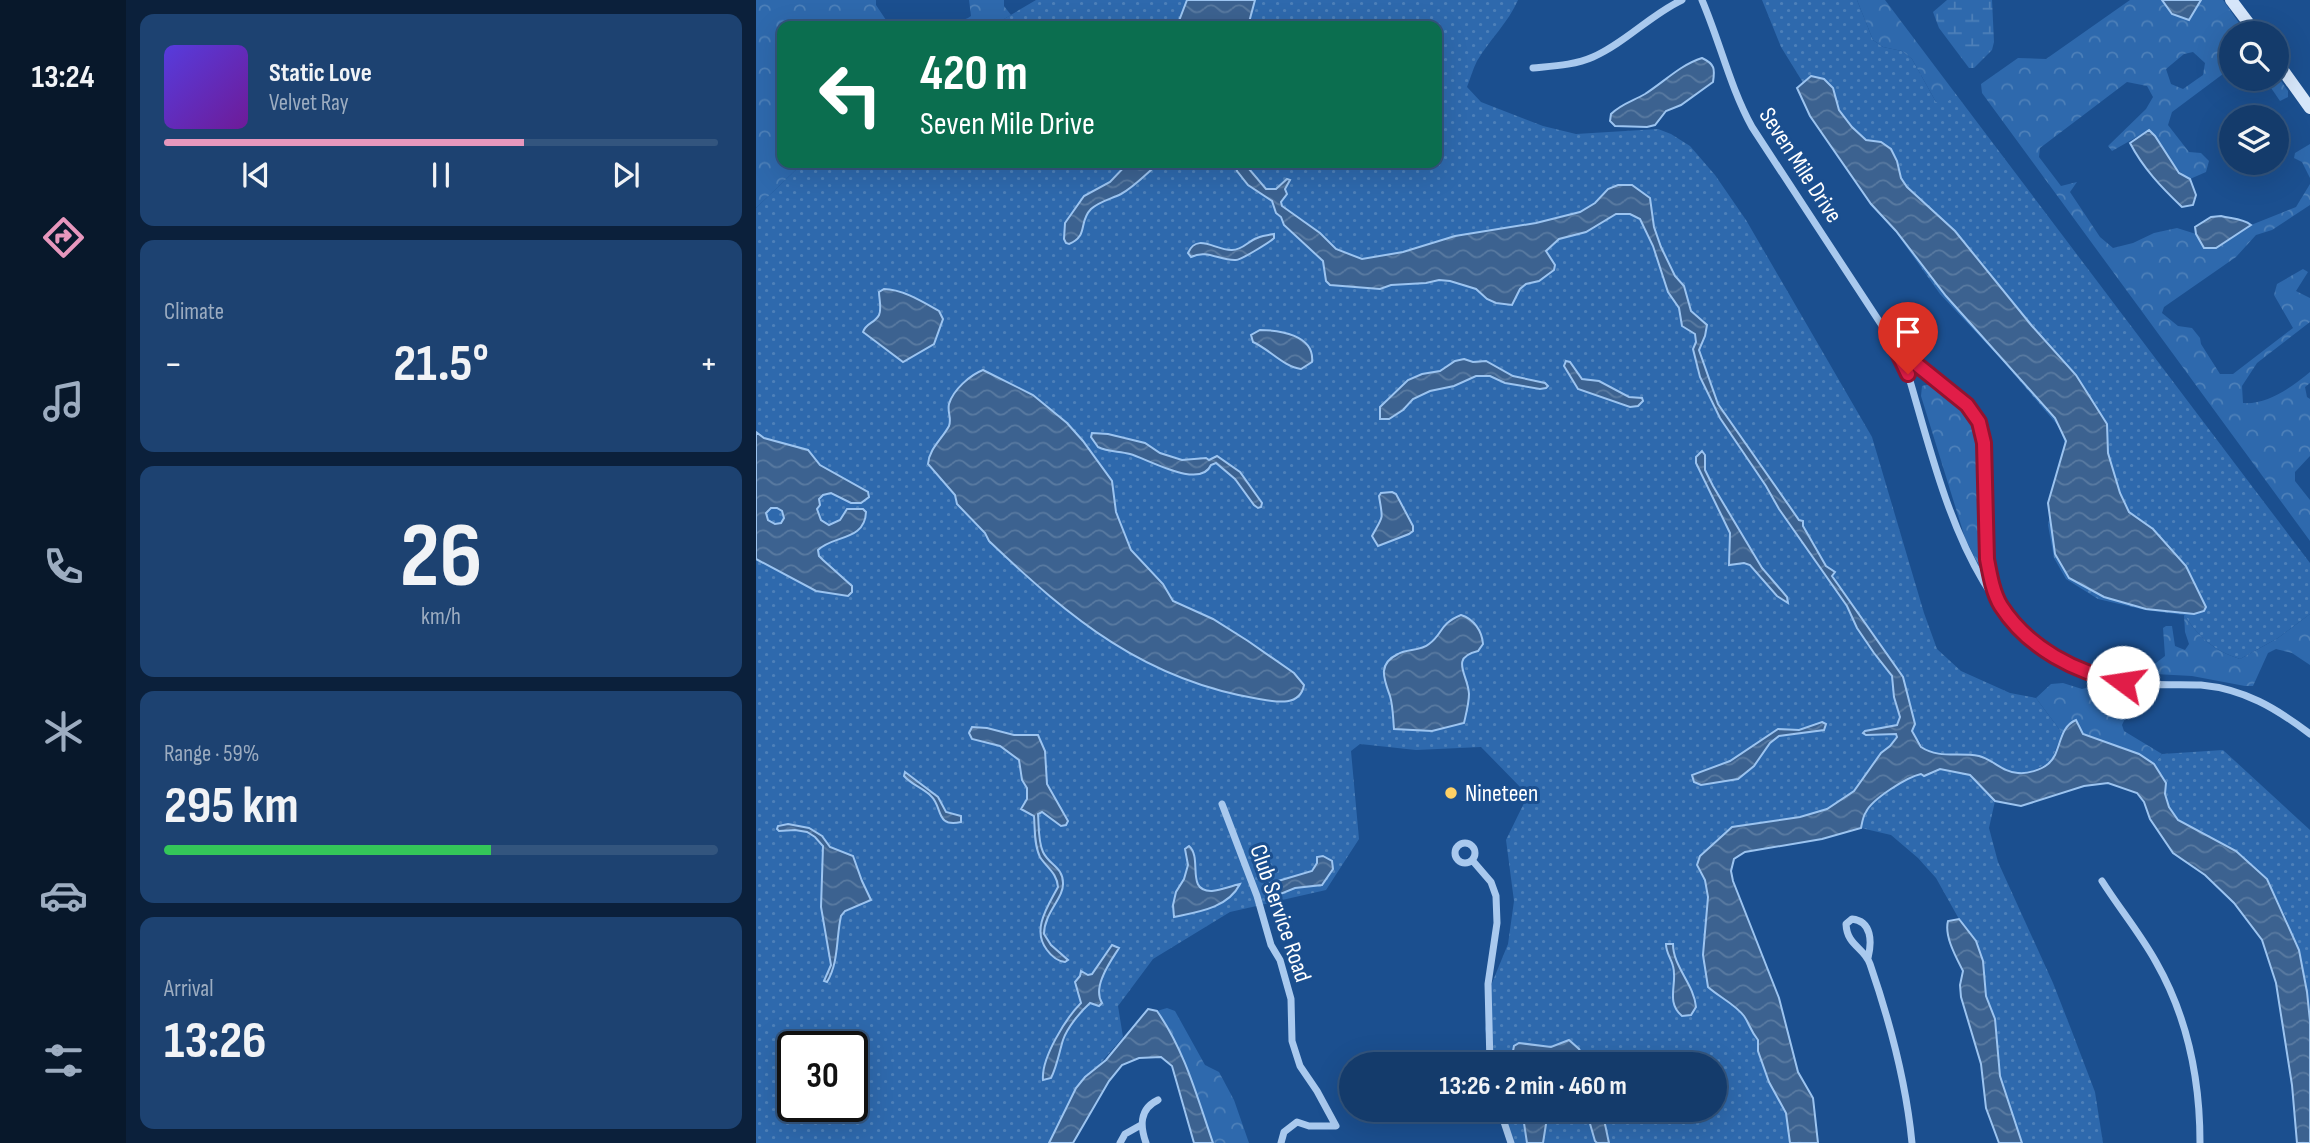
<!DOCTYPE html>
<meta charset="utf-8">
<style>
:root{--surface:#143b6b;--page:#1d4271;--text:#f1f3f6;--muted:#9dadc1;--line:#33557e;--accent:#e797bd}
body{margin:0;font-family:"Sofia Sans Condensed",sans-serif;background:var(--page);color:var(--text);height:100vh;display:flex;flex-direction:column;font-size:26px;white-space:nowrap}
*{box-sizing:border-box;margin:0}
p{font-size:23px;color:var(--muted)}
.icon{flex:none;width:38px;height:38px;fill:none;stroke:currentColor;stroke-width:2;stroke-linecap:round;stroke-linejoin:round}
.map{position:relative;flex:1;overflow:hidden}
.sheet{display:flex;flex-direction:column;gap:14px;padding:14px;background:#0b203b;width:630px}
.sheet>*{flex:none}
.banner{position:absolute;left:21px;top:21px;width:665px;height:147px;border-radius:14px;box-shadow:0 7px 28px #0002,0 0 0 2px var(--line);background:#0b6e4f;color:#fff;overflow:hidden}
.tools{position:absolute;left:1463px;top:21px;display:grid;gap:14px}
.tools a{display:grid;place-items:center;width:70px;height:70px;border-radius:50%;background:var(--surface);box-shadow:0 7px 28px #0002,0 0 0 2px var(--line);font-size:35px}
.speed{position:absolute;left:21px;top:1031px;display:flex;gap:14px;font-size:35px;font-weight:700;text-align:center}
.speed>*{display:grid;place-content:center;width:91px;height:91px;border-radius:50%;background:var(--surface);box-shadow:0 7px 28px #0002,0 0 0 2px var(--line);line-height:1}
.speed .limit{border:4px solid #111;border-radius:10px;background:#fff;color:#111}
.pin{position:absolute;display:grid;place-items:center;width:60px;height:60px;color:#fff;margin:-72px -30px;border-radius:50% 50% 50% 0;rotate:-45deg;box-shadow:0 0 7px #0007}
.pin .icon{rotate:45deg}
.me{position:absolute;width:77px;margin:-38px;rotate:284deg;stroke-linejoin:round;filter:drop-shadow(0 0 5px #0008)}
.turn{display:flex;align-items:center;gap:24px;height:147px;padding:0 28px;font-size:32px}
.turn .icon{width:91px;height:91px;stroke-width:2.5}
.turn b{display:block;font-size:49px;line-height:60px}
.big{font-size:52px;font-weight:700;line-height:1.1}
.sheet .tile{flex:1;display:flex;flex-direction:column;justify-content:center;gap:10px;min-width:0;padding:0 24px;border-radius:14px;background:var(--page)}
.sheet .dial{align-items:center;gap:0}
.dial b{font-size:91px;line-height:1}
.song{display:flex;align-items:center;gap:21px}
.cover{width:84px;height:84px;border-radius:10px;background:linear-gradient(135deg,hsl(250 70% 55%),hsl(280 70% 35%))}
.played{height:7px;border-radius:4px;background:linear-gradient(90deg,var(--accent) 65%,var(--line) 65%)}
.keys{display:flex;justify-content:space-around;direction:ltr}
.heat{display:flex;justify-content:space-between;align-items:center;font-size:38px;direction:ltr}
.charge{height:10px;border-radius:5px;background:linear-gradient(90deg,#34c759 59%,var(--line) 0)}
.trip{position:absolute;left:583px;top:1052px;width:388px;height:70px;border-radius:35px;background:var(--surface);box-shadow:0 7px 28px #0002,0 0 0 2px var(--line);font-weight:700;line-height:70px;text-align:center}
main{display:flex;flex:1;min-height:0}
.tab-bar{display:flex;flex-direction:column;width:126px;justify-content:space-around;align-items:center;background:#08182b;color:var(--muted)}
.tab-bar .icon{width:49px;height:49px}
.tab-bar .on{color:var(--accent)}
.tab-bar b{font-size:32px;color:var(--text)}
.map>svg:first-child{display:block}
.grass{fill:url(#grass-dots);fill-rule:evenodd}
.forest{fill:url(#forest-crowns);fill-rule:evenodd}
.wetland{fill:url(#wetland-marsh)}
.water{fill:url(#water-waves);stroke:#9cc4f0;stroke-width:2;fill-rule:evenodd}
.lines{fill:none;stroke-linecap:round;stroke-linejoin:round}
.street{stroke:#a9c9ee;stroke-width:7}
.secondary{stroke:#d6e6fa;stroke-width:12}
.route-casing{stroke:#92132f;stroke-width:18}
.route{stroke:#e11d48;stroke-width:12}
.poi-dot{fill:#ffd166;stroke:#1b4f8f;stroke-width:2.5}
.labels{text-anchor:middle;stroke-width:6;stroke-linejoin:round;paint-order:stroke}
.street-label{font-size:24px;fill:#fff;stroke:#1b4f8f}
.poi-label{font-size:24px;fill:#fff;stroke:#1b4f8f;text-anchor:start}
</style>
<main>
<nav class="tab-bar">
<b>13:24</b>
<svg class="icon on" aria-label="directions" viewBox="0 0 24 24"><path d="M12 3l9 9-9 9-9-9zM9 14v-3h6M13 9l2 2-2 2"/></svg>
<svg class="icon" aria-label="music" viewBox="0 0 24 24"><path d="M9 18V5l10-2v13"/><circle cx="6" cy="18" r="3"/><circle cx="16" cy="16" r="3"/></svg>
<svg class="icon" aria-label="phone" viewBox="0 0 24 24"><path d="M5 4h4l2 5-3 2q2 4 5 5l2-3 5 2v4C11 20 4 13 5 4z"/></svg>
<svg class="icon" aria-label="climate" viewBox="0 0 24 24"><path d="M12 3v18M4 7l16 10M4 17L20 7"/></svg>
<svg class="icon" aria-label="car" viewBox="0 0 24 24"><path d="M5 17H2v-5l4-1 3-4h7l3 4 3 1v5h-3M9 17h6M6 11h13"/><circle cx="7" cy="17" r="2"/><circle cx="17" cy="17" r="2"/></svg>
<svg class="icon" aria-label="filters" viewBox="0 0 24 24"><path d="M4 7h16M4 17h16"/><circle cx="9" cy="7" r="2"/><circle cx="15" cy="17" r="2"/></svg>
</nav>
<section class="sheet">
<div class="tile">
<div class="song"><i class="cover"></i><div><b>Static Love</b><p>Velvet Ray</p></div></div>
<div class="played"></div>
<div class="keys"><svg class="icon" aria-label="previous" viewBox="0 0 24 24"><path d="M18 5L8 12l10 7zM5 5v14"/></svg><svg class="icon" aria-label="pause" viewBox="0 0 24 24"><path d="M8 5v14M16 5v14"/></svg><svg class="icon" aria-label="next" viewBox="0 0 24 24"><path d="M6 5l10 7-10 7zM19 5v14"/></svg></div>
</div>
<div class="tile"><p>Climate</p>
<div class="heat"><a>−</a><b class="big">21.5°</b><a>+</a></div>
</div>
<div class="tile dial"><b>26</b><p>km/h</p></div>
<div class="tile"><p>Range · 59%</p><b class="big">295 km</b><div class="charge"></div></div>
<div class="tile"><p>Arrival</p><b class="big">13:26</b></div>
</section>
<div class="map">
<svg width="1554" height="1143" viewBox="0 0 1554 1143">
<defs>
<pattern id="grass-dots" width="8" height="8" patternUnits="userSpaceOnUse" patternTransform="scale(1.75)"><rect width="8" height="8" fill="#2e69ad"/><path d="M2 2h.1M6 6h.1" fill="none" stroke="#4d80b9" stroke-width="1.8" stroke-linecap="round"/></pattern>
<pattern id="forest-crowns" width="20" height="18" patternUnits="userSpaceOnUse" patternTransform="scale(1.75)"><rect width="20" height="18" fill="#2e69ad"/><path d="M2 6a3 3 0 1 1 6 0M12 15a3 3 0 1 1 6 0" fill="none" stroke="#4d80b9"/></pattern>
<pattern id="wetland-marsh" width="20" height="14" patternUnits="userSpaceOnUse" patternTransform="scale(1.75)"><rect width="20" height="14" fill="#2e69ad"/><path d="M1 5h8M5 5V1M11 12h8M15 12V8" fill="none" stroke="#4d80b9"/></pattern>
<pattern id="water-waves" width="16" height="10" patternUnits="userSpaceOnUse" patternTransform="scale(1.75)"><rect width="16" height="10" fill="#3c6290"/><path d="M0 5q4-4 8 0t8 0" fill="none" stroke="#597aa1"/></pattern>
</defs>
<rect width="100%" height="100%" fill="#1b4f8f"/>
<path class="grass" d="M280,0H762C752,23 734,39 721,61C717,69 714,79 711,87L725,102L787,126L820,134L902,129L915,134L934,146L959,175L990,220L1116,437L1168,613L1181,649L1205,671L1254,693L1280,698L1306,733L1295,762L1276,771L1259,774L1227,757L1203,754L1187,756L1168,750L1163,740L1141,737L1134,746L1125,753L1098,791L1071,809L1044,817L976,827L944,856L941,865L949,880L952,897L947,954L952,987C963,998 979,1003 988,1016C993,1023 994,1030 1002,1040V1051L1013,1082L1030,1113L1034,1143H755L744,1110H959V1064H737L729,1029L732,1016L729,1000L752,944L758,901L750,840L772,795L725,747L660,750L604,744L595,751L603,839L570,890L474,912L397,959L362,1006L367,1037L336,1073L294,1143H0V208L47,163H681V26H236ZM37,1046H96V1106H37Z
M1006,0H1101L1117,40L1127,47L1146,51L1156,59L1180,102L1196,98V89L1554,563V614L1522,638L1484,659C1457,650 1445,639 1428,615L1389,610L1342,599L1310,579L1298,558L1292,525L1299,491L1311,450L1304,428L1245,359L1184,294L1109,189L1062,116L1046,81L1025,47Z
M1467,750L1554,830V1021L1546,963L1531,920L1511,879L1480,851L1422,820L1413,807L1409,794L1410,783L1398,764L1406,754Z
M1185,769L1214,775L1239,801L1233,828L1242,862L1297,983L1315,1029L1339,1092L1347,1143H1266L1244,1076L1239,1019L1230,996L1227,961L1220,942L1208,928L1180,878L1162,858L1135,835L1105,828C1106,823 1107,816 1110,812C1116,799 1151,777 1165,774L1168,776Z"/>
<path class="forest" d="M0,0H120V5L134,26H26V163H47L0,208Z
M213,0H248V6L255,15L236,26H188C199,20 207,22 215,16Z
M1101,0H1129L1196,89V98L1188,104L1180,102L1156,59L1146,51L1127,47L1117,40Z
M1374,0H1406L1416,14L1433,20L1445,0H1467L1490,33H1475V68L1416,112L1412,125L1433,152L1445,153L1453,161L1450,172L1434,179C1414,168 1409,145 1393,130L1356,151L1352,146L1390,109L1397,97L1391,86L1371,82L1284,148L1283,157L1305,186L1321,182L1314,192L1344,237L1357,248L1377,243L1398,233L1421,228L1440,234L1448,248H1460L1495,225L1540,207L1554,184V205L1516,230L1500,235L1480,257L1408,307L1406,313L1422,326L1436,328L1444,338L1445,344L1464,374H1477L1537,328L1518,295L1521,284L1547,269L1552,272L1540,291L1554,298V322L1501,363L1486,386L1487,403C1511,405 1536,387 1554,372V383L1549,387L1551,397L1554,399V456L1539,472V481L1554,500V541L1226,93L1225,84L1262,58L1290,59ZM1437,52L1449,63L1447,75L1427,89L1415,84L1410,69L1428,54Z
M1521,75L1532,91V97L1524,101L1509,79H1521Z
M1554,144V178L1546,162L1538,158L1539,153Z
M1178,383L1211,415L1220,434L1222,457V514L1229,568L1228,570L1224,568L1209,538L1165,396L1166,386Z
M1554,614V665L1536,653L1520,649L1512,653L1497,686H1489L1436,676L1399,674L1395,672L1396,666L1409,656L1407,628L1410,626H1416L1419,646L1429,650L1433,644L1429,632L1428,615C1445,639 1457,650 1484,659L1522,638Z
M1307,683L1326,689L1342,685L1374,694L1375,706L1366,725L1368,731L1406,754L1398,764L1383,754L1327,734L1324,731L1323,723H1314L1306,733L1280,698L1295,684Z
M411,1008L419,1011L449,1065L463,1072L478,1100L493,1143H457C441,1098 429,1051 401,1011Z"/>
<path class="wetland" d="M1191,0H1236L1238,42L1236,50L1218,68H1213L1183,28L1177,12Z"/>
<path class="water" d="M431,0H499L492,26H421Z
M1406,0H1445L1433,20L1416,14Z
M946,58C959,64 959,69 957,82L925,105L910,111L899,125L891,127L859,126L854,121L855,114C865,104 877,101 889,94C908,82 924,65 946,58Z
M1055,76L1068,79L1077,88L1083,110L1096,127L1110,140L1125,142L1135,149L1141,161L1145,178L1151,187L1199,231L1276,326L1320,375L1351,424L1352,453L1364,493L1373,512L1397,529L1430,566L1450,607L1448,611L1438,614L1390,609L1348,597L1313,578L1299,554L1292,503L1310,441L1299,418L1190,296L1140,231L1115,204L1054,116L1041,88Z
M1393,130L1399,136L1423,173L1434,179L1440,195L1437,205L1426,207C1405,187 1387,168 1374,143Z
M372,163H403C391,173 378,187 365,194C355,199 344,201 335,209C322,222 333,236 313,244L310,243L308,239L309,223L328,196L354,182Z
M479,163H488L510,189H520L531,179L534,180L529,189L531,194L525,202L526,206L564,233L580,249L606,259L647,252L699,236L780,223L824,212L839,203L852,189L862,185H876L894,198L898,227L905,247L919,276L928,286L935,311L951,325L949,336L943,350L962,404L1043,520L1047,521V526L1070,566L1079,572L1076,576L1147,677L1159,724L1156,731L1165,747C1183,759 1202,752 1223,756C1236,759 1248,773 1262,773C1271,774 1285,770 1292,764C1306,753 1301,728 1320,720L1327,734L1383,754L1398,764L1410,783L1409,794L1413,807L1422,820L1480,851L1511,879L1543,950L1551,992L1554,1021V1143H1541L1536,1085L1520,983L1506,940L1478,903L1449,875L1417,853L1394,819L1388,802L1381,793L1352,783L1328,786L1265,806L1239,801L1214,775L1184,769L1168,776L1165,774C1151,777 1116,799 1110,812C1107,816 1106,823 1105,828L1066,839L989,852L978,859L975,871L977,881L1023,998L1042,1072L1057,1098L1062,1143H1034L1030,1113L1013,1082L1002,1051V1040C994,1030 993,1023 988,1016C979,1004 963,997 952,987L947,955L952,897L949,880L941,865L944,856L976,827L1044,817L1071,809L1098,791L1125,753L1134,746L1141,737L1140,734L1110,735L1107,733L1109,731L1141,725L1144,717L1138,697L1136,676L1118,653L1101,628L1091,606L1023,509L1010,486L964,418L944,377L937,349L940,342L939,334L926,326L923,308L912,292L897,246L884,219L874,214H860L830,232L803,239L790,251L799,265L798,270L783,281L770,284L764,289L756,305L740,303L731,299L720,289L694,281L683,280L670,283L635,285L624,289L574,285L570,281L567,261L528,225L525,217L520,213L516,201L492,185L481,171Z
M1465,216C1475,219 1486,218 1495,225L1460,248H1448L1440,234L1439,227L1455,217Z
M518,234V238C514,242 485,260 480,260C464,261 451,249 435,257L432,253C441,232 460,251 476,250C487,250 492,241 501,238C506,236 512,235 518,234Z
M128,289C146,289 167,302 183,311L187,319L178,344L147,362L107,332C110,323 119,323 123,315C126,309 123,299 123,292Z
M504,330C523,330 559,335 556,362L545,369C528,367 513,349 497,342L495,335Z
M708,359L717,362L730,361L757,376L789,383L792,386L790,388L784,389L749,383L734,376H720L698,386L674,391L657,399L647,410L633,419H624V407L652,380L666,374L684,371L699,361Z
M810,361L814,362L826,379L843,381L873,397L886,398L887,401L882,406L874,407L822,389L808,366Z
M227,370L277,395L311,423L327,441L356,481L360,512L375,550L407,584L417,601L457,619L492,641L538,673L548,685C544,707 520,702 503,699C388,680 315,619 233,541L229,533L201,504L199,495L172,464C173,449 186,439 193,426C196,418 191,412 193,404C197,390 214,375 227,370Z
M0,432L8,438L52,450L64,465L112,492L113,497L105,503H95L75,493L67,495L63,499L64,505L61,509L65,520L73,525L84,520L91,509H107L110,512C109,541 77,535 62,550L63,556L67,560L96,586V592L92,596L60,591L0,559ZM15,508H21L26,511L28,518L25,523L19,524L12,520L10,513Z
M336,433L352,434L389,443L404,453L426,460L450,458L453,460L461,456L484,472L506,503L505,507L502,508L498,505L479,479L460,463L455,465C444,490 392,459 374,454C363,451 352,452 342,447L335,437Z
M946,451L949,455V470L957,486L1006,568L1031,597L1032,603L1021,596L994,565L988,563L973,565L974,533L940,463V457Z
M636,492L640,494L657,526V531L653,534L622,546L616,536C628,514 627,521 623,496L625,493Z
M705,615C718,619 726,631 727,644L722,651C693,658 712,674 713,694C713,703 710,714 708,723L676,731L638,729C637,718 637,706 634,696C628,679 621,664 642,654C651,649 665,651 673,644C687,634 683,624 705,615Z
M1066,722L1070,724L1068,730L1023,736L1014,743L998,766L982,779L945,785L938,782L936,775L974,761L1022,729L1043,730Z
M216,727L231,728L258,735H282L289,751L291,784L312,821L310,825L305,826L286,812L282,814C283,826 282,841 287,852C293,865 307,867 307,883C308,898 288,913 288,934L295,945L312,960L309,962C301,961 296,957 291,950C275,930 292,906 302,887C301,873 291,868 284,857C278,845 279,829 278,816L265,809L271,799V788L266,780L263,760L244,746L216,739L213,733Z
M149,772L182,797L190,812L205,816V822C179,828 187,807 175,796C167,788 156,785 148,776Z
M32,824L53,828L66,836L74,847L97,856L106,881L115,900L89,911L85,916C80,938 83,962 71,982L68,981L75,965L65,907L67,846L59,837L51,832L39,830L23,831L21,829L22,826Z
M433,846C447,858 429,892 456,891C465,890 475,886 484,884C472,908 442,912 418,917L417,905L420,892L428,879L432,865L429,849Z
M567,856L576,861L577,869L566,885L539,888L522,895L512,890V884L556,871L561,863V857Z
M1203,919L1220,941L1227,961L1230,996L1239,1019L1244,1076L1266,1143H1243L1230,1108L1225,1064L1205,997L1204,985L1207,971C1200,957 1188,936 1192,921Z
M910,944H917C917,967 938,984 940,1007L935,1015L926,1016C909,1002 922,983 917,966C915,958 910,953 910,944Z
M356,945L363,948C354,962 336,987 346,1003L343,1006L334,1003C324,1012 311,1028 307,1040C303,1053 301,1066 295,1078L287,1080C285,1058 310,1018 325,1003L319,982L324,976L325,971L332,975L336,974Z
M392,1009L401,1011C429,1051 441,1097 457,1143H438L416,1066L405,1057L383,1058L366,1065L353,1081L317,1143H293L320,1088L329,1077L350,1060Z
M813,1040L823,1049L831,1064H813L806,1059L792,1061L789,1064H760L756,1056L758,1046L763,1043L795,1047Z
M766,1110H785L790,1124L787,1143H771Z
M830,1110H846L853,1143H841L839,1141Z"/>
<g class="lines">
<path class="street" d="M946,0C964,42 974,87 996,127L1142,350L1152,374C1188,495 1220,660 1370,683C1395,686 1420,684 1445,685C1488,689 1520,708 1554,734
M777,68C797,66 819,65 837,57C869,43 894,15 926,0
M1142,348L1211,405L1223,422L1228,443L1231,559L1240,595
M466,804L501,896L515,945L524,960L535,999L536,1041L544,1066L561,1091L580,1126H553L541,1122L528,1132L525,1143
M699 853a10 10 0 1 1 20 0a10 10 0 1 1-20 0Z
M716,860L735,882L740,896L741,923L732,984L734,1064
M1346,881C1363,908 1384,933 1400,962C1432,1018 1444,1079 1444,1143
M1112,958C1116,942 1116,921 1096,919L1090,924C1091,946 1108,947 1114,964C1134,1022 1150,1081 1156,1143
M744,1110L755,1143
M364,1143L369,1134L385,1125
M390,1143C384,1126 383,1109 402,1100"/>
<path class="secondary" d="M1475,0L1500,33
M1521,62L1554,108"/>
</g>
<g class="lines">
<defs>
<path id="route" d="M1152,374L1135,339L1154,359L1211,405L1223,422L1228,443L1231,559C1234,575 1237,593 1245,606C1272,648 1320,673 1367,682"/>
</defs>
<use href="#route" class="route-casing"/>
<use href="#route" class="route"/>
</g>
<circle class="poi-dot" cx="695" cy="793" r="7"/>
<g class="labels">
<g class="street-label">
<text transform="translate(1045 165) rotate(57)" y="8">Seven Mile Drive</text>
<text transform="translate(525 913) rotate(71)" y="8">Club Service Road</text>
</g>
<g class="poi-label">
<text x="709" y="801">Nineteen</text>
</g>
</g>
</svg>
<div class="tools">
<a><svg class="icon" aria-label="search" viewBox="0 0 24 24"><circle cx="10" cy="10" r="6"/><path d="M15 15l6 6"/></svg></a>
<a><svg class="icon" aria-label="layers" viewBox="0 0 24 24"><path d="M12 4l9 5-9 5-9-5zM3 14l9 5 9-5"/></svg></a>
</div>
<div class="speed"><div class="limit">30</div></div>
<div class="pin" style="left:1152px;top:374px;background:#d93025"><svg class="icon" aria-label="arrive" viewBox="0 0 24 24"><path d="M6 21V4h12l-3 4 3 4H6"/></svg></div>
<svg class="me" style="left:1367px;top:682px" viewBox="-20 -20 40 40"><circle r="19" fill="#fff"/><path d="M0-13L10 11 0 6-10 11z" fill="#e11d48"/></svg>
<div class="trip">13:26 · 2 min · 460 m</div>
<div class="banner">
<div class="turn"><svg class="icon" aria-label="left" viewBox="0 0 24 24"><path d="M17 20v-9H6M10 6l-5 5 5 5"/></svg><div><b>420 m</b>Seven Mile Drive</div></div>
</div>
</div>
</main>
